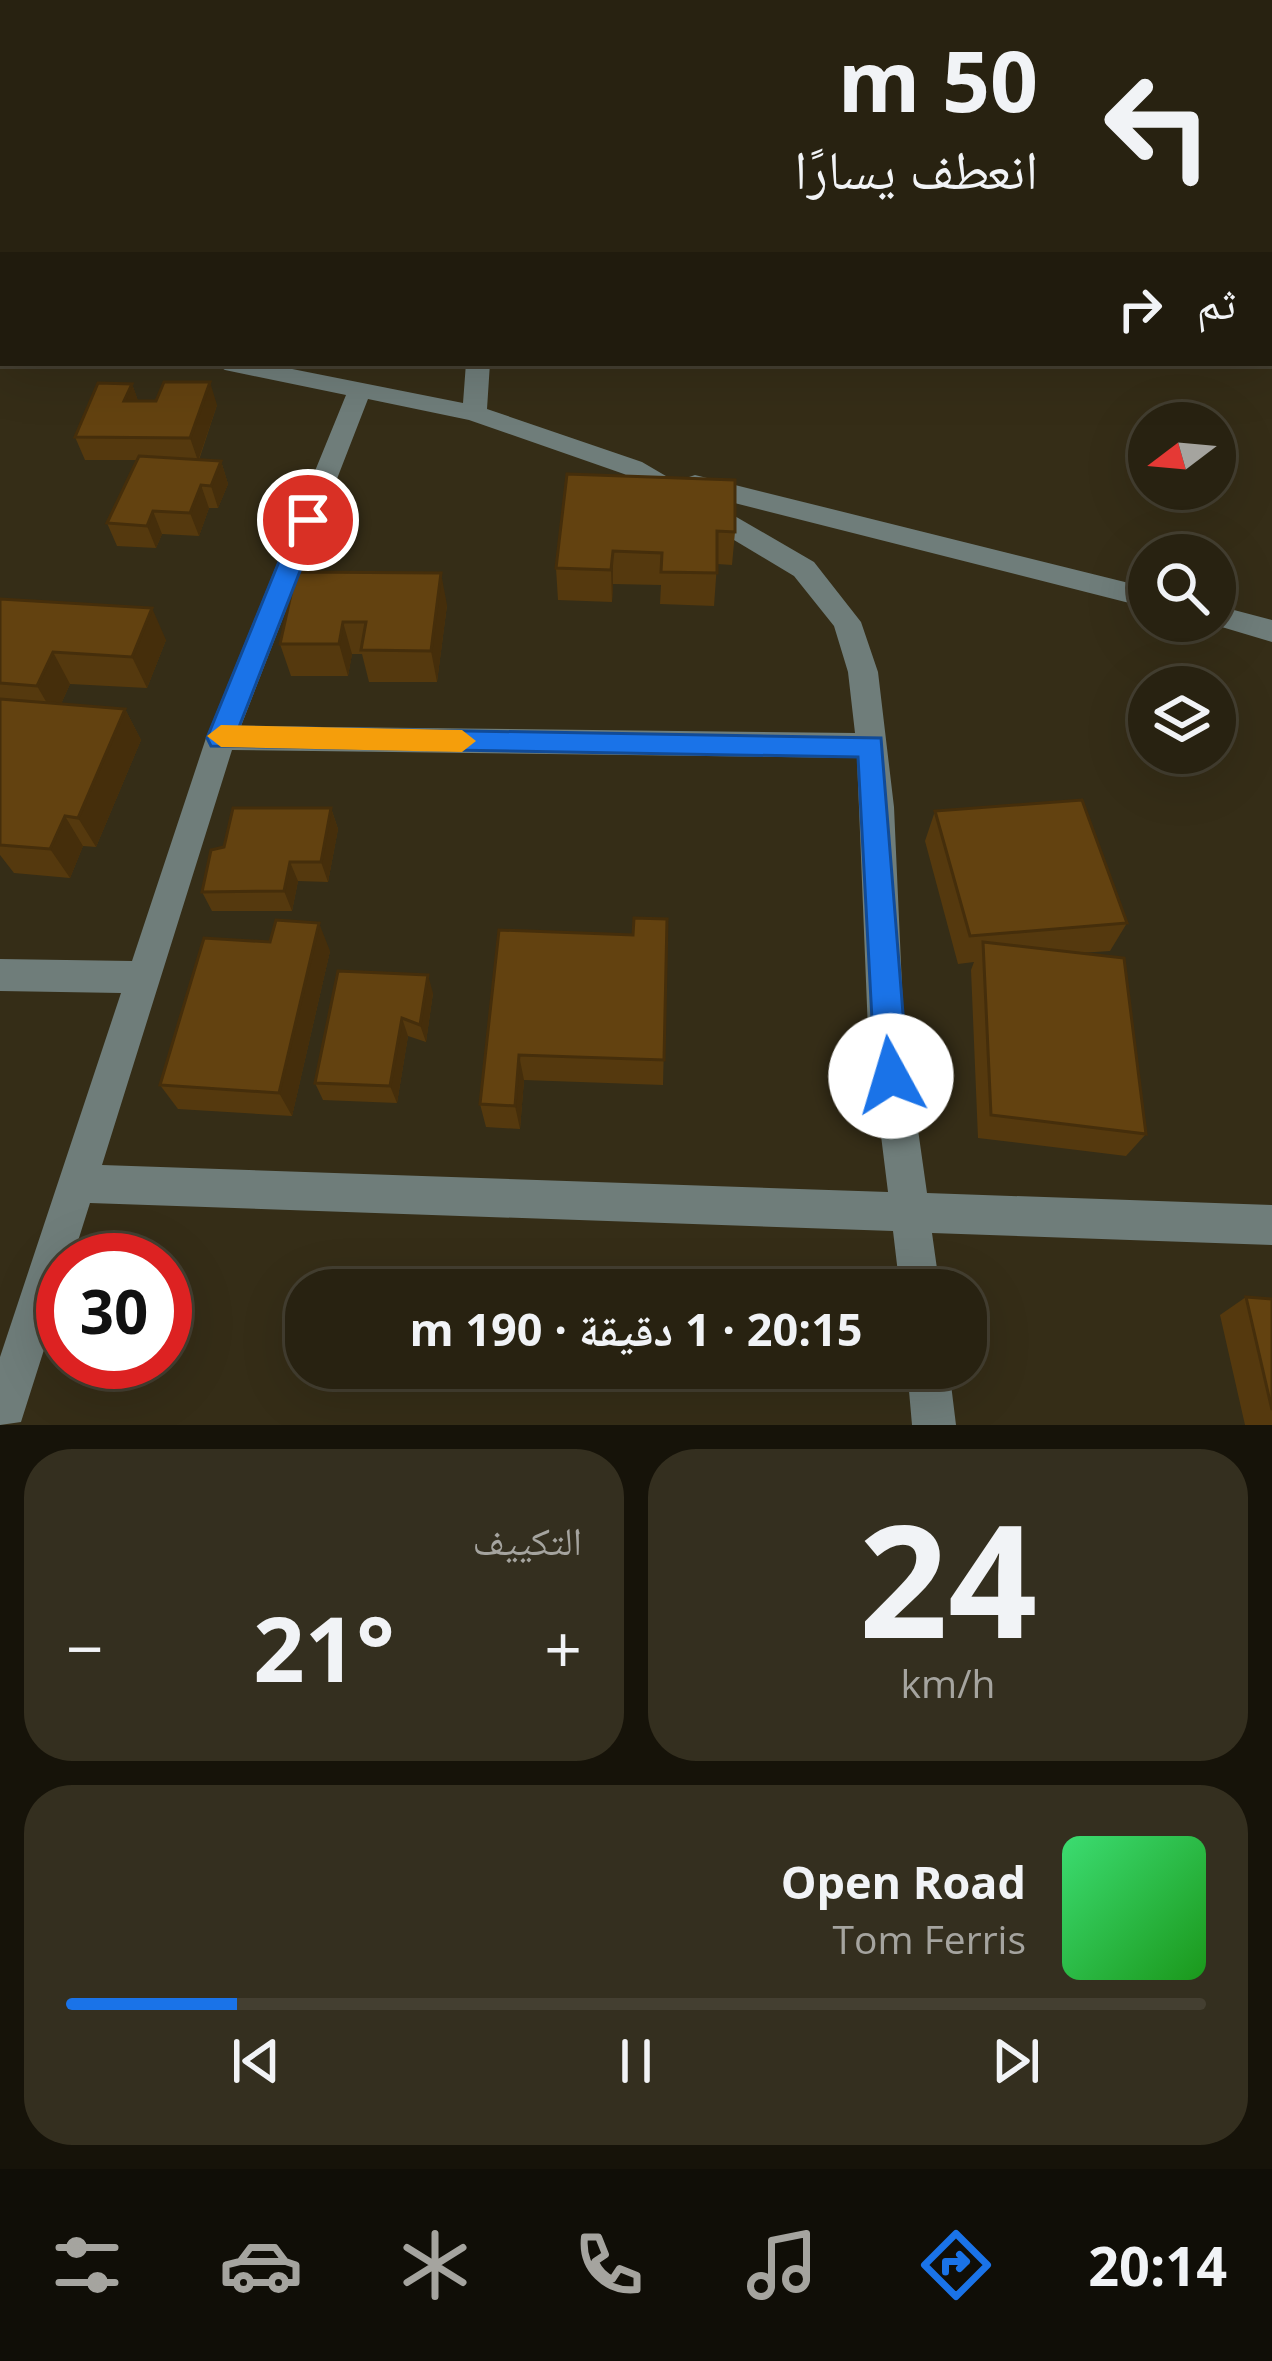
<!DOCTYPE html>
<html lang="ar">
<meta charset="utf-8">
<style>
:root{--surface:#282211;--page:#342f1f;--text:#f1f3f6;--muted:#a5a49f;--line:#443f31;--accent:#1a73e8}
body{margin:0;font-family:"Open Sans","Noto Naskh Arabic",sans-serif;background:var(--page);color:var(--text);direction:rtl;height:100vh;display:flex;flex-direction:column;font-size:45px;white-space:nowrap}
*{box-sizing:border-box;margin:0}
p{font-size:39px;color:var(--muted)}
.icon{flex:none;width:66px;height:66px;fill:none;stroke:currentColor;stroke-width:2;stroke-linecap:round;stroke-linejoin:round}
.map{position:relative;height:1425px;overflow:hidden;direction:ltr}
.panel{display:flex;flex-direction:column;gap:24px;padding:24px;background:#161309;flex:1}
.panel>*{flex:none}
.banner{position:absolute;left:0px;top:0px;width:1272px;height:366px;box-shadow:0 12px 48px #0002,0 0 0 3px var(--line);direction:rtl;background:#282211;color:var(--text);overflow:hidden}
.needle{width:78px;rotate:254deg}
.buttons{position:absolute;left:1128px;top:402px;display:grid;gap:24px}
.buttons a{display:grid;place-items:center;width:108px;height:108px;border-radius:50%;background:var(--surface);box-shadow:0 12px 48px #0002,0 0 0 3px var(--line);font-size:60px}
.speed{position:absolute;left:36px;top:1233px;display:flex;gap:24px;font-size:60px;font-weight:700;text-align:center}
.speed>*{display:grid;place-content:center;width:156px;height:156px;border-radius:50%;background:var(--surface);box-shadow:0 12px 48px #0002,0 0 0 3px var(--line);line-height:1}
.speed .limit{border:18px solid #d22;background:#fff;color:#111}
.pin{position:absolute;display:grid;place-items:center;width:102px;height:102px;color:#fff;margin:-51px;border:6px solid #fff;border-radius:50%;box-shadow:0 3px 12px #0007}
.me{position:absolute;width:132px;margin:-66px;rotate:354deg;stroke-linejoin:round;filter:drop-shadow(0 0 9px #0008)}
.turn{display:flex;align-items:center;gap:42px;height:252px;padding:0 36px;font-size:54px}
.turn .icon{width:156px;height:156px;stroke-width:2.5}
.turn b{display:block;font-size:84px;line-height:102px}
.then{display:flex;align-items:center;height:114px;padding:0 36px;background:#0003;gap:24px;font-size:45px}
.big{font-size:90px;font-weight:700;line-height:1.1}
.panel .tile{flex:1;display:flex;flex-direction:column;justify-content:center;gap:18px;min-width:0;padding:0 42px;border-radius:48px;background:var(--page)}
.panel .dial{align-items:center;gap:0}
.dial b{font-size:156px;line-height:1}
.song{display:flex;align-items:center;gap:36px}
.cover{width:144px;height:144px;border-radius:18px;background:linear-gradient(135deg,hsl(140 70% 55%),hsl(120 70% 35%))}
.played{height:12px;border-radius:6px;background:linear-gradient(90deg,var(--accent) 15%,var(--line) 15%)}
.keys{display:flex;justify-content:space-around;direction:ltr}
.heat{display:flex;justify-content:space-between;align-items:center;font-size:66px;direction:ltr}
.panel .tiles{flex:1;display:grid;gap:24px;grid-template-columns:1fr 1fr}
.tile:last-child{grid-column:span 2}
.trip{position:absolute;left:285px;top:1269px;width:702px;height:120px;border-radius:48px;background:var(--surface);box-shadow:0 12px 48px #0002,0 0 0 3px var(--line);font-weight:700;line-height:120px;text-align:center;direction:rtl}
.tab-bar{display:flex;height:192px;justify-content:space-around;align-items:center;background:#100e07;color:var(--muted)}
.tab-bar .icon{width:84px;height:84px}
.tab-bar .current{color:var(--accent)}
.tab-bar b{font-size:54px;color:var(--text)}
.map>svg:first-child{display:block}
.lines{fill:none;stroke-linecap:round;stroke-linejoin:round}
.minor{fill:#6f7d7a;fill-rule:evenodd}
.wall{fill:#55390e}
.shaded-wall{fill:#452e0b}
.building{fill:#634210;stroke:#452e0b;stroke-width:3}
.route{fill:#1a73e8;stroke:#114b97;stroke-width:3}
.slow{fill:#f59e0b}
</style>
<div class="map">
<svg width="1272" height="1425" viewBox="0 0 1272 1425">
<rect width="100%" height="100%" fill="#352d17"/>
<g class="lines">
<path class="minor" d="M3,0H35L38,3H5Z
M806,0H822L824,3H806Z
M1005,0H1021L1023,3H1005Z
M1269,4L1272,5V17L1269,16Z
M1269,81H1272V93H1269Z
M1269,186H1272V198H1269Z
M3,279V295L0,296V280Z
M0,325L3,326V340L0,339Z
M213,363H262L463,403L466,363H490L487,409L642,462L683,486L686,478L695,475L1149,588V608L695,493L814,562L861,622L878,672L894,807L904,1031L927,1193L1272,1205V1245L932,1233L940,1290H900L893,1231L90,1203L72,1260H63V1290L21,1422L0,1425V1357L121,993L0,991V959L132,961L206,738L346,395L225,370ZM368,399L469,420L624,474L794,576L834,626L848,672L855,733L241,726ZM232,750L857,758L868,1031L888,1192L102,1165Z
M1215,605L1272,620V642L1205,622L1215,621Z
M907,1368H949L956,1425H912Z"/>
</g>
<path class="wall" d="M183,0H229L224,3H193Z
M635,0H729V3H635Z
M733,0H786V3H733Z
M3,148V231L0,234V151Z
M132,384L138,401L217,405L199,460L221,461L228,484L218,508H209L199,536L162,534L156,548L117,546L107,523L137,460H85L75,437Z
M567,474L735,532L732,565L717,564L714,606L660,604L661,585L613,584L612,602L558,600L556,568Z
M296,572L447,605L437,682H369L362,654H352L348,676H291L280,644Z
M0,599L166,640L147,688L70,684L61,704L125,709L141,740L96,847L83,846L70,878L14,873L0,855Z
M331,808L338,829L328,882L298,881L292,911H212L202,892L224,847Z
M935,811L1127,923L1110,951L1080,953L1146,1134L1126,1156L978,1138L971,970L974,962L958,964L925,841Z
M667,919L663,1085L524,1080L520,1129L486,1127L480,1104L499,930L633,935Z
M330,951L292,1116L178,1109L160,1085Z
M433,993L426,1042L408,1036L397,1103L323,1100L315,1083Z
M1246,1297L1272,1299V1425H1245L1220,1315Z"/>
<path class="shaded-wall" d="M210,0H229L224,3H211Z
M712,0H729V3H711Z
M3,4V29H0V5Z
M3,69V97L0,99V71Z
M3,202V231L0,234V204Z
M210,382L217,405L198,461L190,438Z
M132,384L140,406L124,401Z
M221,461L228,484L218,508L211,486Z
M201,485L209,508L199,536L190,513Z
M153,511L162,534L156,548L147,526Z
M613,551V584L612,602L611,570Z
M441,573L447,605L437,682L431,651Z
M152,608L166,640L147,688L132,657Z
M343,622L352,654L348,676L339,644Z
M53,652L70,684L55,717L37,686Z
M125,709L141,740L96,847L78,818Z
M331,808L338,829L328,882L321,862Z
M65,816L83,846L70,878L50,849Z
M290,862L298,881L292,911L284,891Z
M319,923L330,951L292,1116L279,1093Z
M428,975L433,993L426,1042L420,1025Z
M402,1018L408,1036L397,1103L390,1086Z
M519,1055L524,1080L520,1129L515,1106Z"/>
<path class="building" d="M353,0H392L388,3H349Z
M661,0H711L713,3H662Z
M853,0H912L914,3H855Z
M0,40L3,41V69L0,71Z
M3,148V176H0V151Z
M164,382H210L190,438L75,437L98,383L132,384L124,401H156Z
M139,456L221,461L211,486L201,485L190,513L153,511L147,526L107,523Z
M567,474L735,480V532L717,531V573L661,572L662,553L613,551L611,570L556,568Z
M296,572L441,573L431,651L361,650L366,622H343L339,644H280Z
M0,599L152,608L132,657L53,652L37,686L0,683Z
M0,699L125,709L78,818L65,816L50,849L0,845Z
M1082,800L1127,923L970,936L935,811Z
M233,808H331L321,862H290L284,891L202,892L211,850L224,847Z
M634,918L667,919L664,1060L519,1055L515,1106L480,1104L499,930L633,935Z
M276,920L319,923L279,1093L160,1085L204,938L270,942Z
M983,942L1124,958L1146,1134L991,1115Z
M338,971L428,975L420,1025L402,1018L390,1086L315,1083Z
M1246,1297L1272,1299V1410Z"/>
<path class="route" d="M308,512L320,520L239,727L881,738L908,1076L903,1087L891,1092L880,1087L875,1076L858,757L211,746L207,738L296,520Z"/>
<path class="slow" d="M221,725L462,730L476,741L462,752L221,747L207,736Z"/>
</svg>
<div class="buttons">
<a><svg class="needle" viewBox="-14 -14 28 28"><path d="M0-13l5 13h-10z" fill="#e53935"/><path d="M0 13l5-13h-10z" fill="#a5a49f"/></svg></a>
<a><svg class="icon" aria-label="search" viewBox="0 0 24 24"><circle cx="10" cy="10" r="6"/><path d="M15 15l6 6"/></svg></a>
<a><svg class="icon" aria-label="layers" viewBox="0 0 24 24"><path d="M12 4l9 5-9 5-9-5zM3 14l9 5 9-5"/></svg></a>
</div>
<div class="speed"><div class="limit">30</div></div>
<div class="pin" style="left:308px;top:520px;background:#d93025"><svg class="icon" aria-label="arrive" viewBox="0 0 24 24"><path d="M6 21V4h12l-3 4 3 4H6"/></svg></div>
<svg class="me" style="left:891px;top:1076px" viewBox="-20 -20 40 40"><circle r="19" fill="#fff"/><path d="M0-13L10 11 0 6-10 11z" fill="#1a73e8"/></svg>
<div class="trip">20:15 · 1 دقيقة · 190 m</div>
<div class="banner">
<div class="turn"><svg class="icon" aria-label="left" viewBox="0 0 24 24"><path d="M17 20v-9H6M10 6l-5 5 5 5"/></svg><div><b>50 m</b>انعطف يسارًا</div></div>
<div class="then">ثم<svg class="icon" aria-label="right" viewBox="0 0 24 24"><path d="M7 20v-9h11M14 6l5 5-5 5"/></svg></div>
</div>
</div>
<section class="panel">
<div class="tiles">
<div class="tile dial"><b>24</b><p>km/h</p></div>
<div class="tile"><p>التكييف</p>
<div class="heat"><a>−</a><b class="big">21°</b><a>+</a></div>
</div>
<div class="tile">
<div class="song"><i class="cover"></i><div><b>Open Road</b><p>Tom Ferris</p></div></div>
<div class="played"></div>
<div class="keys"><svg class="icon" aria-label="previous" viewBox="0 0 24 24"><path d="M18 5L8 12l10 7zM5 5v14"/></svg><svg class="icon" aria-label="pause" viewBox="0 0 24 24"><path d="M8 5v14M16 5v14"/></svg><svg class="icon" aria-label="next" viewBox="0 0 24 24"><path d="M6 5l10 7-10 7zM19 5v14"/></svg></div>
</div>
</div>
</section>
<nav class="tab-bar">
<b>20:14</b>
<svg class="icon current" aria-label="directions" viewBox="0 0 24 24"><path d="M12 3l9 9-9 9-9-9zM9 14v-3h6M13 9l2 2-2 2"/></svg>
<svg class="icon" aria-label="music" viewBox="0 0 24 24"><path d="M9 18V5l10-2v13"/><circle cx="6" cy="18" r="3"/><circle cx="16" cy="16" r="3"/></svg>
<svg class="icon" aria-label="phone" viewBox="0 0 24 24"><path d="M5 4h4l2 5-3 2q2 4 5 5l2-3 5 2v4C11 20 4 13 5 4z"/></svg>
<svg class="icon" aria-label="climate" viewBox="0 0 24 24"><path d="M12 3v18M4 7l16 10M4 17L20 7"/></svg>
<svg class="icon" aria-label="car" viewBox="0 0 24 24"><path d="M5 17H2v-5l4-1 3-4h7l3 4 3 1v5h-3M9 17h6M6 11h13"/><circle cx="7" cy="17" r="2"/><circle cx="17" cy="17" r="2"/></svg>
<svg class="icon" aria-label="filters" viewBox="0 0 24 24"><path d="M4 7h16M4 17h16"/><circle cx="9" cy="7" r="2"/><circle cx="15" cy="17" r="2"/></svg>
</nav>
